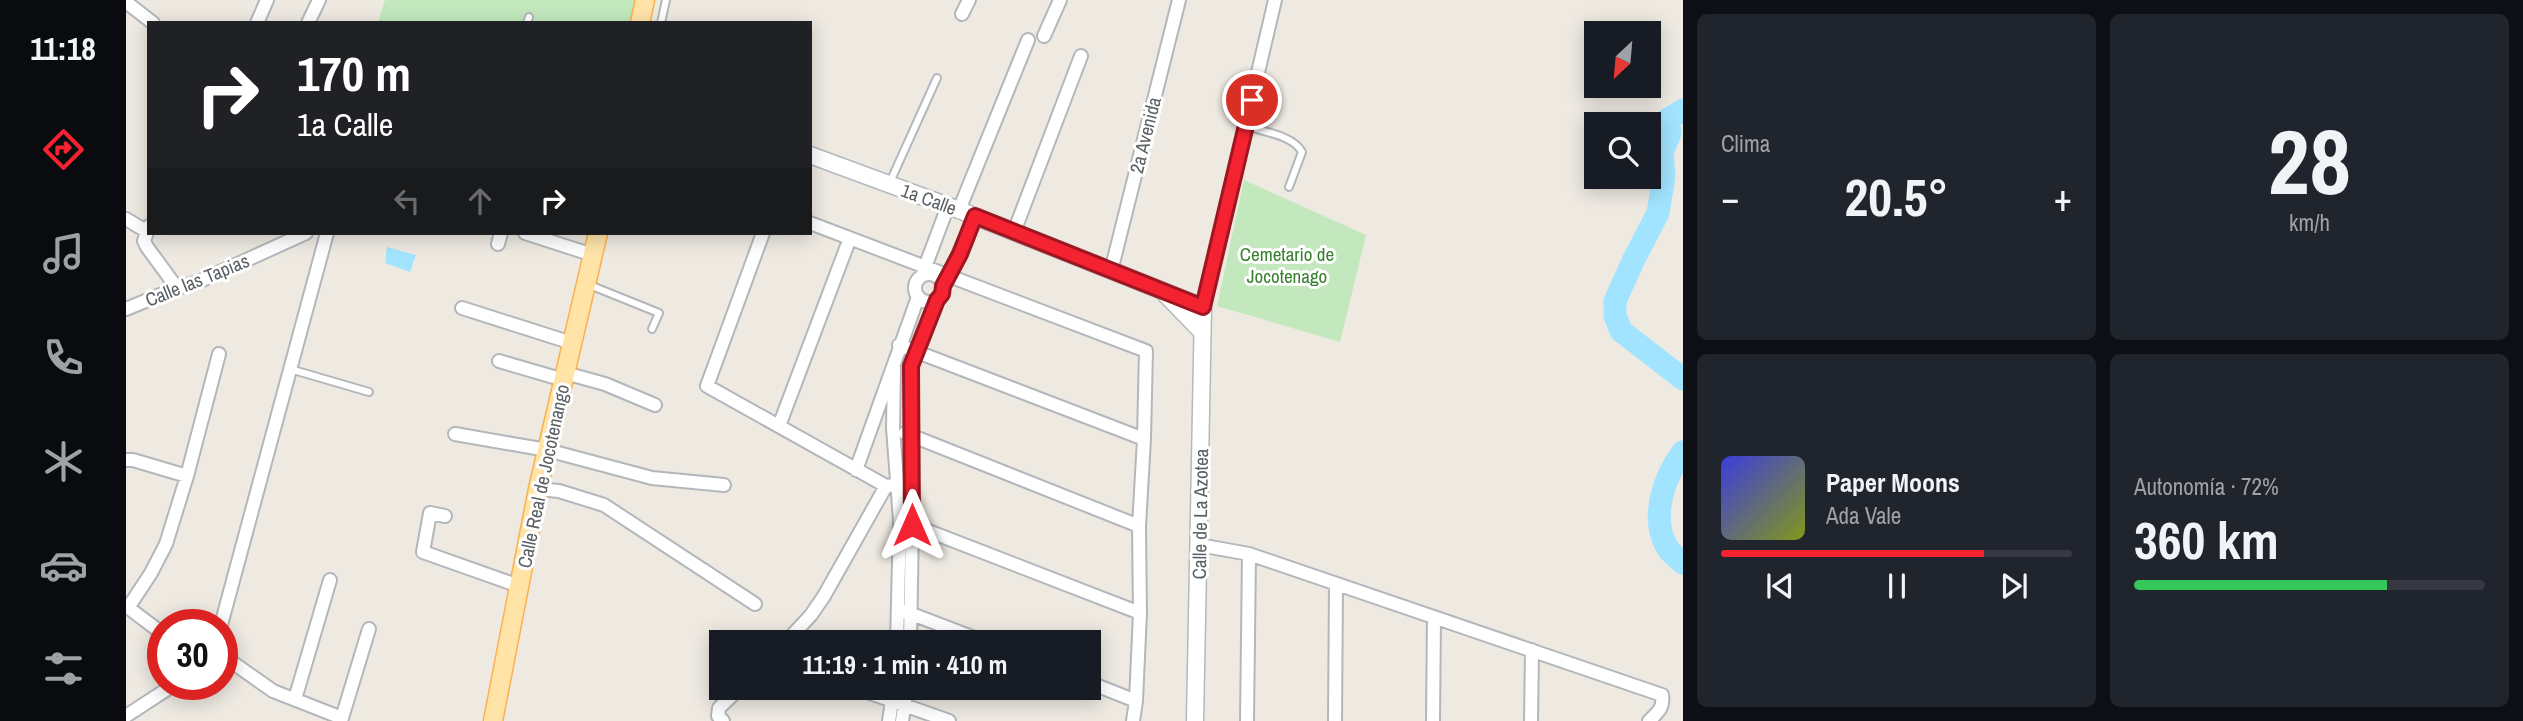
<!DOCTYPE html>
<html lang="es">
<meta charset="utf-8">
<style>
:root{--surface:#171b24;--page:#20242c;--text:#f1f3f6;--muted:#9ea1a6;--line:#363941;--accent:#f52231}
body{margin:0;font-family:"Archivo Narrow",sans-serif;background:var(--page);color:var(--text);height:100vh;display:flex;flex-direction:column;font-size:26px;white-space:nowrap}
*{box-sizing:border-box;margin:0}
p{font-size:23px;color:var(--muted)}
.icon{flex:none;width:38px;height:38px;fill:none;stroke:currentColor;stroke-width:2;stroke-linecap:round;stroke-linejoin:round}
.map{position:relative;flex:1;overflow:hidden}
.details{display:flex;flex-direction:column;gap:14px;padding:14px;background:#0d0f14;width:840px}
.details>*{flex:none}
.hud{position:absolute;left:21px;top:21px;width:665px;height:214px;border-radius:0px;box-shadow:0 4px 18px #0003;background:#202124;color:#fff;overflow:hidden}
.needle{width:46px;rotate:206deg}
.tools{position:absolute;left:1458px;top:21px;display:grid;gap:14px}
.tools a{display:grid;place-items:center;width:77px;height:77px;border-radius:0px;background:var(--surface);box-shadow:0 4px 18px #0003;font-size:35px}
.speed{position:absolute;left:21px;top:609px;display:flex;gap:14px;font-size:35px;font-weight:700;text-align:center}
.speed>*{display:grid;place-content:center;width:91px;height:91px;border-radius:50%;background:var(--surface);box-shadow:0 4px 18px #0003;line-height:1}
.speed .limit{border:10px solid #d22;background:#fff;color:#111}
.pin{position:absolute;display:grid;place-items:center;width:60px;height:60px;color:#fff;margin:-30px;border:4px solid #fff;border-radius:50%;box-shadow:0 2px 7px #0007}
.me{position:absolute;width:77px;margin:-38px;rotate:0deg;stroke-linejoin:round;filter:drop-shadow(0 0 5px #0008)}
.turn{display:flex;align-items:center;gap:24px;height:147px;padding:0 35px;font-size:32px}
.turn .icon{width:91px;height:91px;stroke-width:2.5}
.turn b{display:block;font-size:49px;line-height:60px}
.lanes{display:flex;align-items:center;height:66px;padding:0 35px;background:#0003;justify-content:center;gap:35px;direction:ltr}
.lanes .off{opacity:.35}
.big{font-size:52px;font-weight:700;line-height:1.1}
.details .widget{flex:1;display:flex;flex-direction:column;justify-content:center;gap:10px;min-width:0;padding:0 24px;border-radius:10px;background:var(--page)}
.details .dial{align-items:center;gap:0}
.dial b{font-size:91px;line-height:1}
.song{display:flex;align-items:center;gap:21px}
.cover{width:84px;height:84px;border-radius:10px;background:linear-gradient(135deg,hsl(240 70% 55%),hsl(70 70% 35%))}
.played{height:7px;border-radius:4px;background:linear-gradient(90deg,var(--accent) 75%,var(--line) 75%)}
.keys{display:flex;justify-content:space-around;direction:ltr}
.heat{display:flex;justify-content:space-between;align-items:center;font-size:38px;direction:ltr}
.charge{height:10px;border-radius:5px;background:linear-gradient(90deg,#34c759 72%,var(--line) 0)}
.details .tiles{flex:1;display:grid;gap:14px;grid-template-columns:repeat(2,1fr)}
.trip{position:absolute;left:583px;top:630px;width:392px;height:70px;border-radius:0px;background:var(--surface);box-shadow:0 4px 18px #0003;font-weight:700;line-height:70px;text-align:center}
main{display:flex;flex:1;min-height:0}
.tabs{display:flex;flex-direction:column;width:126px;justify-content:space-around;align-items:center;background:#090b0e;color:var(--muted)}
.tabs .icon{width:49px;height:49px}
.tabs .on{color:var(--accent)}
.tabs b{font-size:32px;color:var(--text)}
.map>svg:first-child{display:block}
.green{fill:#c3e8bd}
.water{fill:#a2e4ff}
.lines{fill:none;stroke-linecap:round;stroke-linejoin:round}
.river{stroke:#a2e4ff;stroke-width:23}
.lane-casing{stroke:#b3b7bb;stroke-width:10}
.street-casing{stroke:#b3b7bb;stroke-width:16}
.secondary-casing{stroke:#b4b9be;stroke-width:19}
.primary-casing{stroke:#fbb04f;stroke-width:21}
.lane{stroke:#fff;stroke-width:6}
.street{stroke:#fff;stroke-width:12}
.secondary{stroke:#fff;stroke-width:16}
.primary{stroke:#ffe3a7;stroke-width:18}
.route-casing{stroke:#9f1620;stroke-width:18}
.route{stroke:#f52231;stroke-width:12}
.labels{text-anchor:middle;stroke-width:6;stroke-linejoin:round;paint-order:stroke}
.street-label{font-size:19px;fill:#5a6064;stroke:#fff}
.park-label{font-size:19px;fill:#36812e;stroke:#fff}
</style>
<main>
<nav class="tabs">
<b>11:18</b>
<svg class="icon on" aria-label="directions" viewBox="0 0 24 24"><path d="M12 3l9 9-9 9-9-9zM9 14v-3h6M13 9l2 2-2 2"/></svg>
<svg class="icon" aria-label="music" viewBox="0 0 24 24"><path d="M9 18V5l10-2v13"/><circle cx="6" cy="18" r="3"/><circle cx="16" cy="16" r="3"/></svg>
<svg class="icon" aria-label="phone" viewBox="0 0 24 24"><path d="M5 4h4l2 5-3 2q2 4 5 5l2-3 5 2v4C11 20 4 13 5 4z"/></svg>
<svg class="icon" aria-label="climate" viewBox="0 0 24 24"><path d="M12 3v18M4 7l16 10M4 17L20 7"/></svg>
<svg class="icon" aria-label="car" viewBox="0 0 24 24"><path d="M5 17H2v-5l4-1 3-4h7l3 4 3 1v5h-3M9 17h6M6 11h13"/><circle cx="7" cy="17" r="2"/><circle cx="17" cy="17" r="2"/></svg>
<svg class="icon" aria-label="filters" viewBox="0 0 24 24"><path d="M4 7h16M4 17h16"/><circle cx="9" cy="7" r="2"/><circle cx="15" cy="17" r="2"/></svg>
</nav>
<div class="map">
<svg width="1557" height="721" viewBox="0 0 1557 721">
<rect width="100%" height="100%" fill="#eeeae2"/>
<path class="green" d="M259,0H511L507,23H252Z
M1118,180L1240,235L1214,342L1091,306Z"/>
<path class="water" d="M261,247L290,255L284,272L259,263Z"/>
<g class="lines">
<path class="river" d="M1557,110L1542,119L1544,133L1536,153L1538,176L1532,213L1508,259L1489,301V316L1495,331L1557,379
M1557,452C1538,476 1524,518 1541,547C1544,553 1552,558 1557,563"/>
<defs>
<path id="lane" d="M401,23L403,17
M535,23L540,0
M1121,126C1137,132 1167,135 1176,152L1163,187
M764,182L811,78
M461,284L533,313L526,329
M164,369L243,392"/>
<path id="street" d="M0,2L27,23
M836,14L843,0
M131,23L141,0
M182,23L193,0
M918,36L934,0
M833,210L902,40
M0,219L20,231
M684,223L1020,351L1018,439L1013,526L1014,613L1010,701L1007,721
M23,226L18,241L21,247L51,288
M888,232L955,56
M399,233L467,255
M637,233L581,386L760,486L770,485
M372,244L375,233
M985,271L1053,0
M789 288a14 14 0 1 1 28 0a14 14 0 1 1-28 0Z
M796,275L822,206
M821,280L849,216
M1077,307L1149,0
M336,308L446,343
M0,309L51,288L72,282L180,233
M773,345L1018,439
M373,361L438,380
M768,368L767,428L774,520L771,642
M439,373L479,384L529,405
M653,426L724,238
M779,433L1013,526
M329,434L421,450L526,478L598,485
M0,460H7L61,476
M730,470L792,297
M412,489L433,491L478,505L629,604
M319,516L304,513L297,552L393,586
M779,522L1014,613
M1073,545L1123,554L1536,695C1538,708 1532,712 1523,721
M0,606L37,634
M2,608L25,573L40,544L61,476L93,354
M778,611L859,642
M95,625L201,233
M660,642L685,615L698,596L760,486
M784,642L786,525L785,367L811,300
M96,655L147,691L216,718L243,629
M962,682L1010,701
M730,688L823,721
M169,699L204,580
M0,716L49,684
M597,721L592,716L593,708L614,688
M763,721L768,688
M776,721L781,688
M1121,721L1123,554
M1209,721L1210,584
M1307,721L1308,617
M1405,721L1406,650"/>
<path id="secondary" d="M684,155L833,210L1077,307L1069,721
M1040,295L1076,332"/>
<path id="primary" d="M514,23L519,0
M367,721L412,489L472,233"/>
</defs>
<use href="#lane" class="lane-casing"/>
<use href="#street" class="street-casing"/>
<use href="#secondary" class="secondary-casing"/>
<use href="#primary" class="primary-casing"/>
<use href="#lane" class="lane"/>
<use href="#street" class="street"/>
<use href="#secondary" class="secondary"/>
<use href="#primary" class="primary"/>
</g>
<g class="lines">
<defs>
<path id="route" d="M786,525L785,366L811,300L816,294L817,286L834,254L849,216L1077,307L1126,100"/>
</defs>
<use href="#route" class="route-casing"/>
<use href="#route" class="route"/>
</g>
<g class="labels">
<g class="street-label">
<text transform="translate(1019 135) rotate(-76)" y="7">2a Avenida</text>
<text transform="translate(803 199) rotate(20)" y="7">1a Calle</text>
<text transform="translate(71 280) rotate(-22)" y="7">Calle las Tapias</text>
<text transform="translate(417 476) rotate(-78)" y="7">Calle Real de Jocotenango</text>
<text transform="translate(1074 514) rotate(-89)" y="7">Calle de La Azotea</text>
</g>
<g class="park-label">
<text x="1161" y="261">Cemetario de<tspan x="1161" dy="22">Jocotenago</tspan></text>
</g>
</g>
</svg>
<div class="tools">
<a><svg class="needle" viewBox="-14 -14 28 28"><path d="M0-13l5 13h-10z" fill="#e53935"/><path d="M0 13l5-13h-10z" fill="#9ea1a6"/></svg></a>
<a><svg class="icon" aria-label="search" viewBox="0 0 24 24"><circle cx="10" cy="10" r="6"/><path d="M15 15l6 6"/></svg></a>
</div>
<div class="speed"><div class="limit">30</div></div>
<div class="pin" style="left:1126px;top:100px;background:#d93025"><svg class="icon" aria-label="arrive" viewBox="0 0 24 24"><path d="M6 21V4h12l-3 4 3 4H6"/></svg></div>
<svg class="me" style="left:786px;top:525px" viewBox="-20 -20 40 40"><path d="M0-17L14 15 0 8-14 15z" fill="#f52231" stroke="#fff" stroke-width="4"/></svg>
<div class="trip">11:19 · 1 min · 410 m</div>
<div class="hud">
<div class="turn"><svg class="icon" aria-label="right" viewBox="0 0 24 24"><path d="M7 20v-9h11M14 6l5 5-5 5"/></svg><div><b>170 m</b>1a Calle</div></div>
<div class="lanes"><svg class="icon off" aria-label="left" viewBox="0 0 24 24"><path d="M17 20v-9H6M10 6l-5 5 5 5"/></svg><svg class="icon off" aria-label="ahead" viewBox="0 0 24 24"><path d="M12 20V5M6 11l6-6 6 6"/></svg><svg class="icon" aria-label="right" viewBox="0 0 24 24"><path d="M7 20v-9h11M14 6l5 5-5 5"/></svg></div>
</div>
</div>
<section class="details">
<div class="tiles">
<div class="widget"><p>Clima</p>
<div class="heat"><a>−</a><b class="big">20.5°</b><a>+</a></div>
</div>
<div class="widget dial"><b>28</b><p>km/h</p></div>
<div class="widget">
<div class="song"><i class="cover"></i><div><b>Paper Moons</b><p>Ada Vale</p></div></div>
<div class="played"></div>
<div class="keys"><svg class="icon" aria-label="previous" viewBox="0 0 24 24"><path d="M18 5L8 12l10 7zM5 5v14"/></svg><svg class="icon" aria-label="pause" viewBox="0 0 24 24"><path d="M8 5v14M16 5v14"/></svg><svg class="icon" aria-label="next" viewBox="0 0 24 24"><path d="M6 5l10 7-10 7zM19 5v14"/></svg></div>
</div>
<div class="widget"><p>Autonomía · 72%</p><b class="big">360 km</b><div class="charge"></div></div>
</div>
</section>
</main>
